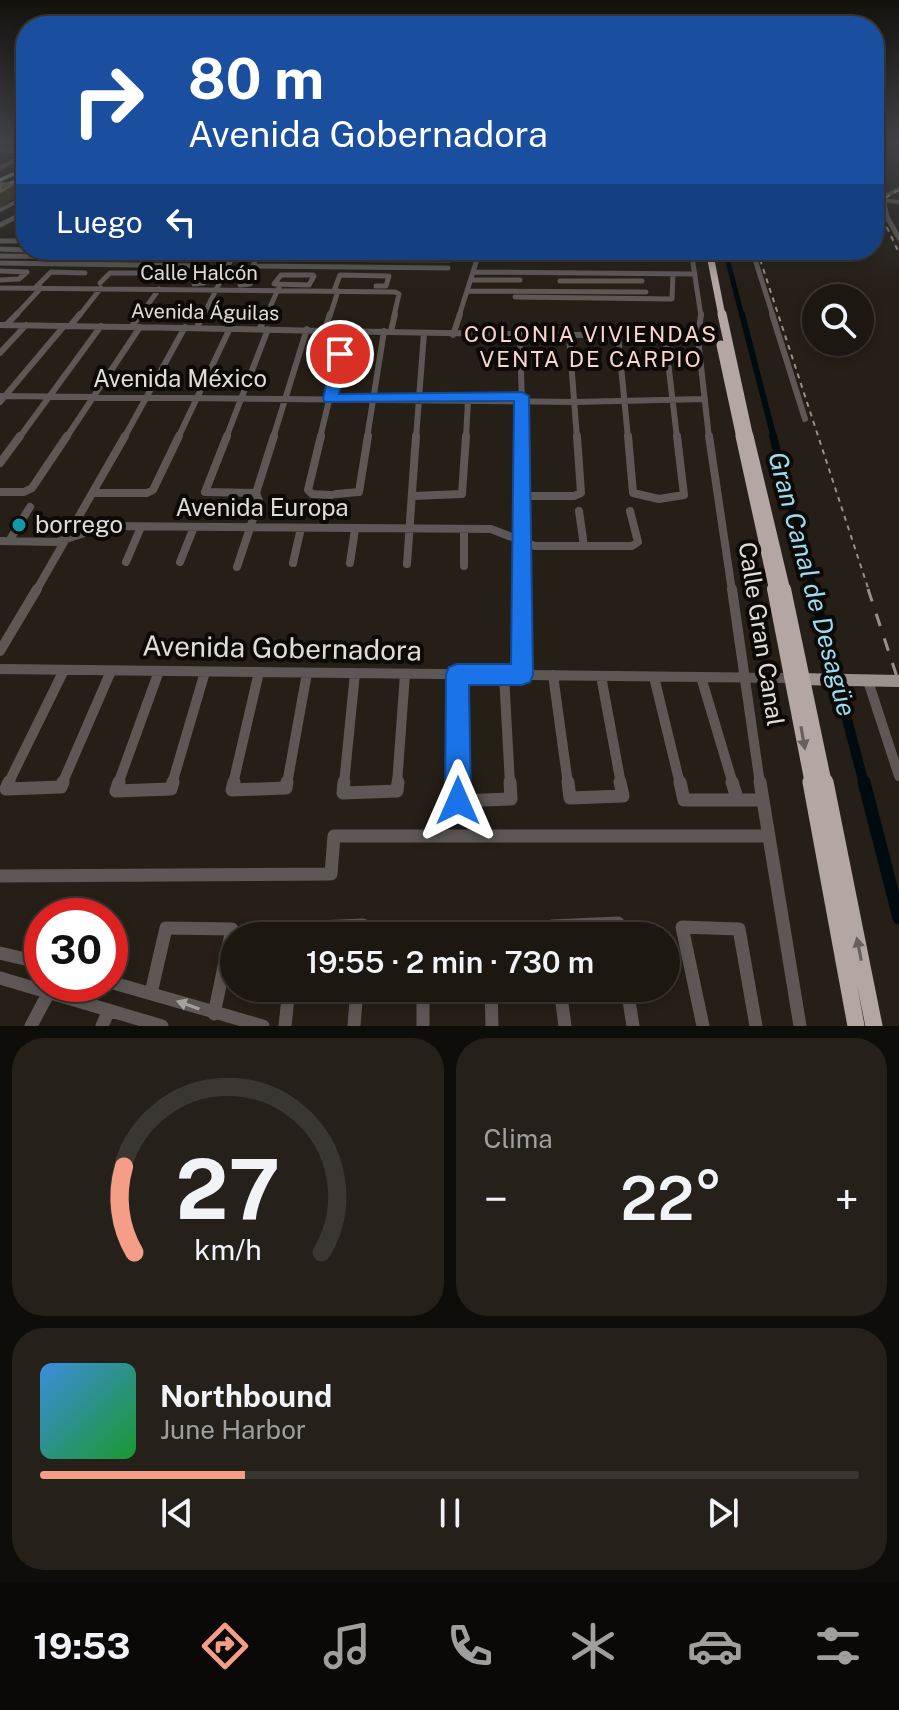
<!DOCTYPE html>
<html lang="es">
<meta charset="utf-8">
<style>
:root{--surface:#1c1711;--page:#25201a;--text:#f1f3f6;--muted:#a09f9f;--line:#3a3631;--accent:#f49e87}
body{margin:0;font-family:"Public Sans",sans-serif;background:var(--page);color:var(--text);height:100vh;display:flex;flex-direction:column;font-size:30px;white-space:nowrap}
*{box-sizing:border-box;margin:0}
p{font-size:26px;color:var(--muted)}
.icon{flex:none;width:44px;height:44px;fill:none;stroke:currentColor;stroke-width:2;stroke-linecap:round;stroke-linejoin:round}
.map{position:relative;height:1026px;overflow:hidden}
.sheet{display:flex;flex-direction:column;gap:12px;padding:12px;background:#0f0d09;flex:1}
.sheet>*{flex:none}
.banner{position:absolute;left:16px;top:16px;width:868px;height:244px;border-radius:32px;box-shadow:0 4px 12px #0003,0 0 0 2px var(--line);background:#1a4fa0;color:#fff;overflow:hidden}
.fabs{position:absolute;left:802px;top:284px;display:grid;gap:16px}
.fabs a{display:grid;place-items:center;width:72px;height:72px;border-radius:50%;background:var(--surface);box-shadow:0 4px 12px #0003,0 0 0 2px var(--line);font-size:40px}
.speed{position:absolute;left:24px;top:898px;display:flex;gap:16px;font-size:40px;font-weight:700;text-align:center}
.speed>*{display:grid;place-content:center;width:104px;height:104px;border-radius:50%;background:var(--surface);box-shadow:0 4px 12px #0003,0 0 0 2px var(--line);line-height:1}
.speed .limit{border:12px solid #d22;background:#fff;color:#111}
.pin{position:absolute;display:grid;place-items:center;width:68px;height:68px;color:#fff;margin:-34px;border:4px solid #fff;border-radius:50%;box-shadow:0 2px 8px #0007}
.me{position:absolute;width:88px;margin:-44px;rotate:0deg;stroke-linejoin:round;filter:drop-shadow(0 0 6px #0008)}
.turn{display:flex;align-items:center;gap:28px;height:168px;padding:0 40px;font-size:36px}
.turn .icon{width:104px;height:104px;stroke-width:2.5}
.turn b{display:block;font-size:56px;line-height:68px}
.then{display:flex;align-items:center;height:76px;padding:0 40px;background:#0003;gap:16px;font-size:30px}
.big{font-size:60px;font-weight:600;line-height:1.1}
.sheet .card{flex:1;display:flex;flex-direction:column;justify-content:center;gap:12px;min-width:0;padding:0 28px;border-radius:32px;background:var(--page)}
.sheet .dial{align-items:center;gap:0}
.dial svg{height:208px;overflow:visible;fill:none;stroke:var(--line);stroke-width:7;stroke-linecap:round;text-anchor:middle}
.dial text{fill:var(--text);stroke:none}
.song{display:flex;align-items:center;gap:24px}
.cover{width:96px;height:96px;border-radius:12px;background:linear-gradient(135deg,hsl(210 70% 55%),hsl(130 70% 35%))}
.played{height:8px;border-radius:4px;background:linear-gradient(90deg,var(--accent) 25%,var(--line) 25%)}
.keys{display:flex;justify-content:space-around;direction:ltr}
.heat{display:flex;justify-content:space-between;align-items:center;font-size:44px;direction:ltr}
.sheet .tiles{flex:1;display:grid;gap:12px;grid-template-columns:1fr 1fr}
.card:last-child{grid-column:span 2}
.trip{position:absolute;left:220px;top:922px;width:460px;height:80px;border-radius:40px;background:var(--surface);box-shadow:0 4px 12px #0003,0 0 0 2px var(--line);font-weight:600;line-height:80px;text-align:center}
.tab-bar{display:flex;height:128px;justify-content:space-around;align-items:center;background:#0b0907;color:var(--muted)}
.tab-bar .icon{width:56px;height:56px}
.tab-bar .active{color:var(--accent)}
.tab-bar b{font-size:36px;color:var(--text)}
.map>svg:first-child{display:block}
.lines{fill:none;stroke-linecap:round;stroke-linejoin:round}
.canal-far4{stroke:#000b10;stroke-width:5}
.canal-far3{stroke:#000b10;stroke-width:6}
.canal-far2{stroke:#000b10;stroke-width:8}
.canal-far1{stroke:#000b10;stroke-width:10}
.canal{stroke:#000b10;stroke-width:13}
.minor-far5{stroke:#5d5856;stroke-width:4}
.minor-far4{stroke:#5d5856;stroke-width:5}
.minor-far3{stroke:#5d5856;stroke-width:6}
.minor-far2{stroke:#5d5856;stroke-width:8}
.minor-far1{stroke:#5d5856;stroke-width:10}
.minor{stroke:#5d5856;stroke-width:13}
.major{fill:#9b918d;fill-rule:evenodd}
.rail-far1{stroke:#96928b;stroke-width:2;stroke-dasharray:5 5;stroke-linecap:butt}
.rail{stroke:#96928b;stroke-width:3;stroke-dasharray:13 13;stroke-linecap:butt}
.highway-bridge-far4{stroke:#b4a7a3;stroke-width:7}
.highway-bridge-far3{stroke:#b4a7a3;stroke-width:9}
.highway-bridge-far2{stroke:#b4a7a3;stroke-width:11}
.highway-bridge-far1{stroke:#b4a7a3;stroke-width:14}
.highway-bridge{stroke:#b4a7a3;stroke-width:17}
.shaded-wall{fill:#3d301e}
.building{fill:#665642;stroke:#796b59;stroke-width:2}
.oneway{fill:#68605c}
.oneway2{fill:#a5a19d}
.route{fill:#1a73e8;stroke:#114b97;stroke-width:2}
.culture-dot{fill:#0f9aa8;stroke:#0c0906;stroke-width:3}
.labels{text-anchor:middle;stroke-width:8;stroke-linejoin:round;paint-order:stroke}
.far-street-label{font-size:20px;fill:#e0dcd7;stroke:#0c0906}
.far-neighbourhood-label{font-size:22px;letter-spacing:2px;fill:#f9d7cd;stroke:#0c0906}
.street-label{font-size:24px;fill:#e0dcd7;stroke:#0c0906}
.poi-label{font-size:24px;fill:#e0dcd7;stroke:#0c0906;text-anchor:start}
.water-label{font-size:26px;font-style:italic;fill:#99ddf4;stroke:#0c0906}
.near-street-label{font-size:28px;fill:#e0dcd7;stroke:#0c0906}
</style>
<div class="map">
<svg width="899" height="1026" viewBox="0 0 899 1026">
<rect width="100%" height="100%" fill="#251f17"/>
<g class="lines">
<path class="canal-far4" d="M725,250L742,316"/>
<path class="canal-far3" d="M742,314L774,438"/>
<path class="canal-far2" d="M773,436L814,591"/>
<path class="canal-far1" d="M813,589L864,784"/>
<path class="canal" d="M864,782L899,918"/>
<path class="minor-far5" d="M8,149L26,141
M0,150L26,152
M0,168L26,155
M874,199L899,202
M884,200L882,198L899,189
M884,201L888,219
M0,210L26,197
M12,219L26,211"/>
<path class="minor-far4" d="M887,217L899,238
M0,225L16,217
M0,241H26
M0,249L26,250
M67,250L211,251
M691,250L701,316
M752,250L773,316
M269,252L436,254L438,260
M0,256L233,258
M444,257H479
M479,257L694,259
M232,259L450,260
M256,259L253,266L448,268
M0,263L205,266
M0,271L27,272
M474,272L695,274
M157,273L208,274L204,283L194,284
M237,274L255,275L250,284L240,285
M281,275H313L314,276L309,285L274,284Z
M0,280L19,279L27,272
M471,280H520
M560,281H642
M100,283L110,273H153
M36,287L51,272L85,273
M0,288L395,292L399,294L394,316
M334,291L340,275L389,276L386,286H376
M467,291L646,292
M515,297L672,299L673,274
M15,316L41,288
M79,316L101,288
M140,316L159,289
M203,316L236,250
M266,316L280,285
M330,316L338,291
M459,316L480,250"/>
<path class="minor-far3" d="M701,314L698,339L709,438
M772,314L805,419
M0,325C233,328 465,335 698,336
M6,325L17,314
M70,326L80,314
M132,326L141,314
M197,327L204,314
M260,328L267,314
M325,329L330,314
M391,331L395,314
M453,335L460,314
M520,335L523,438
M569,335L577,438
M618,335L628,438
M665,336L677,438
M0,353L26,325
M0,396L575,402L705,399
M0,402L64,326
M19,438L101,326
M66,438L140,327
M124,438L185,327
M178,438L230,328
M226,438L268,329
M273,438L307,329
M320,438L346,330
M367,438L384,331
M416,438L424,333
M466,438L468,401"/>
<path class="minor-far2" d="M227,436L205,492L256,493
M321,436L308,490L312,494L331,495
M522,436L523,591
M628,436L633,493L659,499L684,495L677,436
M709,436L732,591
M0,463L20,436
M0,492H24L32,488L67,436
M93,493H147L153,490L179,436
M336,494L359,492L368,436
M412,496L462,494L466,436
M524,496H574L581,493L577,436
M579,511L584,546
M464,529V566
M0,541L57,542L106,526L491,529L535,546H632L638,542L630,511
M9,541L30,507
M126,562L141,527
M180,562L194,527
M293,563L301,528
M350,563L355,529
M407,564L416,436
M237,567L259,501L256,493L274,436
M36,591L125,436"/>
<path class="minor-far1" d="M732,589L760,784
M0,651L37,589
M0,669L785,678
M457,674L458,784
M504,675L510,784
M522,675L523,589
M553,675L568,784
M601,676L621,784
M654,677L680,784
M701,677L733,784
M868,681L899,776
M8,784L64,670
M62,784L111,671
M118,784L159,671
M172,784L205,672
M233,784L259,672
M287,784L307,673
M344,784L355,673
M397,784L405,674"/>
<path class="minor" d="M9,782L6,789L61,787L63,782
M119,782L116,791L171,789L173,782
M234,782L232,790L286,788L287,782
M344,782L343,793L397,791L398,782
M458,782V801L511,799L510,782
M568,782L570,798L623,796L620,782
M680,782L684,800H762
M732,782L737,798
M760,782L800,1026
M0,876L331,874L334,836H767
M295,936L296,928L363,925L362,936
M423,936V930L490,927V936
M553,936L552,926L618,923L620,936
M0,953L42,963
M29,960L42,924
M0,978L162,1026
M110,982L263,1026
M423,988V1026
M491,988L492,1026
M560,988L565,1026
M627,988L633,1026
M151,993L166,928L232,929L214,1014
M31,1026L49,992
M102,1026L109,1010
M285,1026L289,988
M354,1026L357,988
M703,1026L682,927L739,929L756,1026"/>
<path class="major" d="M26,167V170L0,182V178Z
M26,175V178L0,190V186Z
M799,673L899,675V687L799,685L795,683L793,679L795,675Z"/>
<path class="rail-far1" d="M874,200L899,253
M881,216L882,200L899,190
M757,250L869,591"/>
<path class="rail" d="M868,589L899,683"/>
<path class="highway-bridge-far4" d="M709,250L722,316"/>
<path class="highway-bridge-far3" d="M722,314L749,438
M721,345L741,438"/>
<path class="highway-bridge-far2" d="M741,436L775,591
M748,436L785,591"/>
<path class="highway-bridge-far1" d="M774,589L812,784
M784,589L825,784"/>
<path class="highway-bridge" d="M811,782L856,1026
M825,782L874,1026"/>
</g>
<path class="shaded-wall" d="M14,184L20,195L0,207V192Z"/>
<path class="building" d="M0,183L14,184L0,192Z"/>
<defs><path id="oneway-solid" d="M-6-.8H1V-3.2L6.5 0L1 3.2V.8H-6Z" transform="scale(2)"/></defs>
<g class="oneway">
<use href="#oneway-solid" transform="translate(803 738) rotate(80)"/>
<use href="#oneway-solid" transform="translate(859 949) rotate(-101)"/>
</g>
<use class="oneway2" href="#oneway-solid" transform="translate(188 1005) rotate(-161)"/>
<linearGradient id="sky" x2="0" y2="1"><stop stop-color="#14110d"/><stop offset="0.5" stop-color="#404247"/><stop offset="1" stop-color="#404247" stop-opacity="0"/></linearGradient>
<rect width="899" height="284" fill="url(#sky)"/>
<path class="route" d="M340,350L347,354L339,394L522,392L529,396L533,675L530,682L522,685H469L471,801L467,810L458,814L448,810L445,801L446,674L449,667L457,664H511L514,401L325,402L323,399L333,354Z"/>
<circle class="culture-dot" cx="19" cy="525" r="8"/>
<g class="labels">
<g class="far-street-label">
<text x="199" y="280">Calle Halcón</text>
<text transform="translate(205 312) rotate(1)" y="7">Avenida Águilas</text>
</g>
<g class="far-neighbourhood-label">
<text x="591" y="342">COLONIA VIVIENDAS<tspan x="591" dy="25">VENTA DE CARPIO</tspan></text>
</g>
<g class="street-label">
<text x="180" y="387">Avenida México</text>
<text x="262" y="516">Avenida Europa</text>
<text transform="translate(761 634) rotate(81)" y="8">Calle Gran Canal</text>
</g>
<g class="poi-label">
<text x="35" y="533">borrego</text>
</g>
<g class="water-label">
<text transform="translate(812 584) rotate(75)" y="9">Gran Canal de Desagüe</text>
</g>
<g class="near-street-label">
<text transform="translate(282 648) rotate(1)" y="10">Avenida Gobernadora</text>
</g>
</g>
</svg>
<div class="fabs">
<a><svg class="icon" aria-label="search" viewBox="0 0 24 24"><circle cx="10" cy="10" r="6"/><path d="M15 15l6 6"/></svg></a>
</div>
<div class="speed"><div class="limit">30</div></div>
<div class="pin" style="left:340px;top:354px;background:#d93025"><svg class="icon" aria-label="arrive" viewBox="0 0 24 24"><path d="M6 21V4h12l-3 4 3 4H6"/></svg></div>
<svg class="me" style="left:458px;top:801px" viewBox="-20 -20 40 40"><path d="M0-17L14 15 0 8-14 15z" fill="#1a73e8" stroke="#fff" stroke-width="4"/></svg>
<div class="trip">19:55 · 2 min · 730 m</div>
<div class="banner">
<div class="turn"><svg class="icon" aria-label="right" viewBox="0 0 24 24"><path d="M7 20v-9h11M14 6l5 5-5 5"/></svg><div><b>80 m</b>Avenida Gobernadora</div></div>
<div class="then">Luego<svg class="icon" aria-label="left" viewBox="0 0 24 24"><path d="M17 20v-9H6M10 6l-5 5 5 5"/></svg></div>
</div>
</div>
<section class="sheet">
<div class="tiles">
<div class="card dial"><svg viewBox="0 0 100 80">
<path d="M14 69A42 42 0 1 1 86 69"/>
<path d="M14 69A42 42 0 0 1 10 36" stroke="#f49e87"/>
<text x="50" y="56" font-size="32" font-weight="700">27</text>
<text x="50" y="72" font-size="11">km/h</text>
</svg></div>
<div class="card"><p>Clima</p>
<div class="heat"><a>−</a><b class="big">22°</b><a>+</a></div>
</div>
<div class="card">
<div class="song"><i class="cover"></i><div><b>Northbound</b><p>June Harbor</p></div></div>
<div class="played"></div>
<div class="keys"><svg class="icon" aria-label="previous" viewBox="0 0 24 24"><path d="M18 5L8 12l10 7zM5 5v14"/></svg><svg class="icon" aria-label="pause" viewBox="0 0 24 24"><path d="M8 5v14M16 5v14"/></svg><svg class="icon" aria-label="next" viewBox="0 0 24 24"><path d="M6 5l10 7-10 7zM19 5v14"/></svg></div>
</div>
</div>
</section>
<nav class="tab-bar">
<b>19:53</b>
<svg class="icon active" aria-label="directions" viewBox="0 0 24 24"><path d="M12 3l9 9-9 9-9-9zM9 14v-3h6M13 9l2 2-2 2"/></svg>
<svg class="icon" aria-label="music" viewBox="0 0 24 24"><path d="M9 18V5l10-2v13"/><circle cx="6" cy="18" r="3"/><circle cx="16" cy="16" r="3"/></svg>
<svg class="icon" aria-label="phone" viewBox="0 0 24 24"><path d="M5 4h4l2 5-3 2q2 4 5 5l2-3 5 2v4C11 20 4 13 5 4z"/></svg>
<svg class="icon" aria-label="climate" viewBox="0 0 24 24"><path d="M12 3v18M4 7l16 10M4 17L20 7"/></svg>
<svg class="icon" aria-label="car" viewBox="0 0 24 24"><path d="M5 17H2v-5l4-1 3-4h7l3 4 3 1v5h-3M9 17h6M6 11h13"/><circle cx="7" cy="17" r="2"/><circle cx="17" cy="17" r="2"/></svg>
<svg class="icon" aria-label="filters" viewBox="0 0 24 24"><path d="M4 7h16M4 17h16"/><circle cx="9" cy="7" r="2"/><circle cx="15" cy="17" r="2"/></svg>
</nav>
